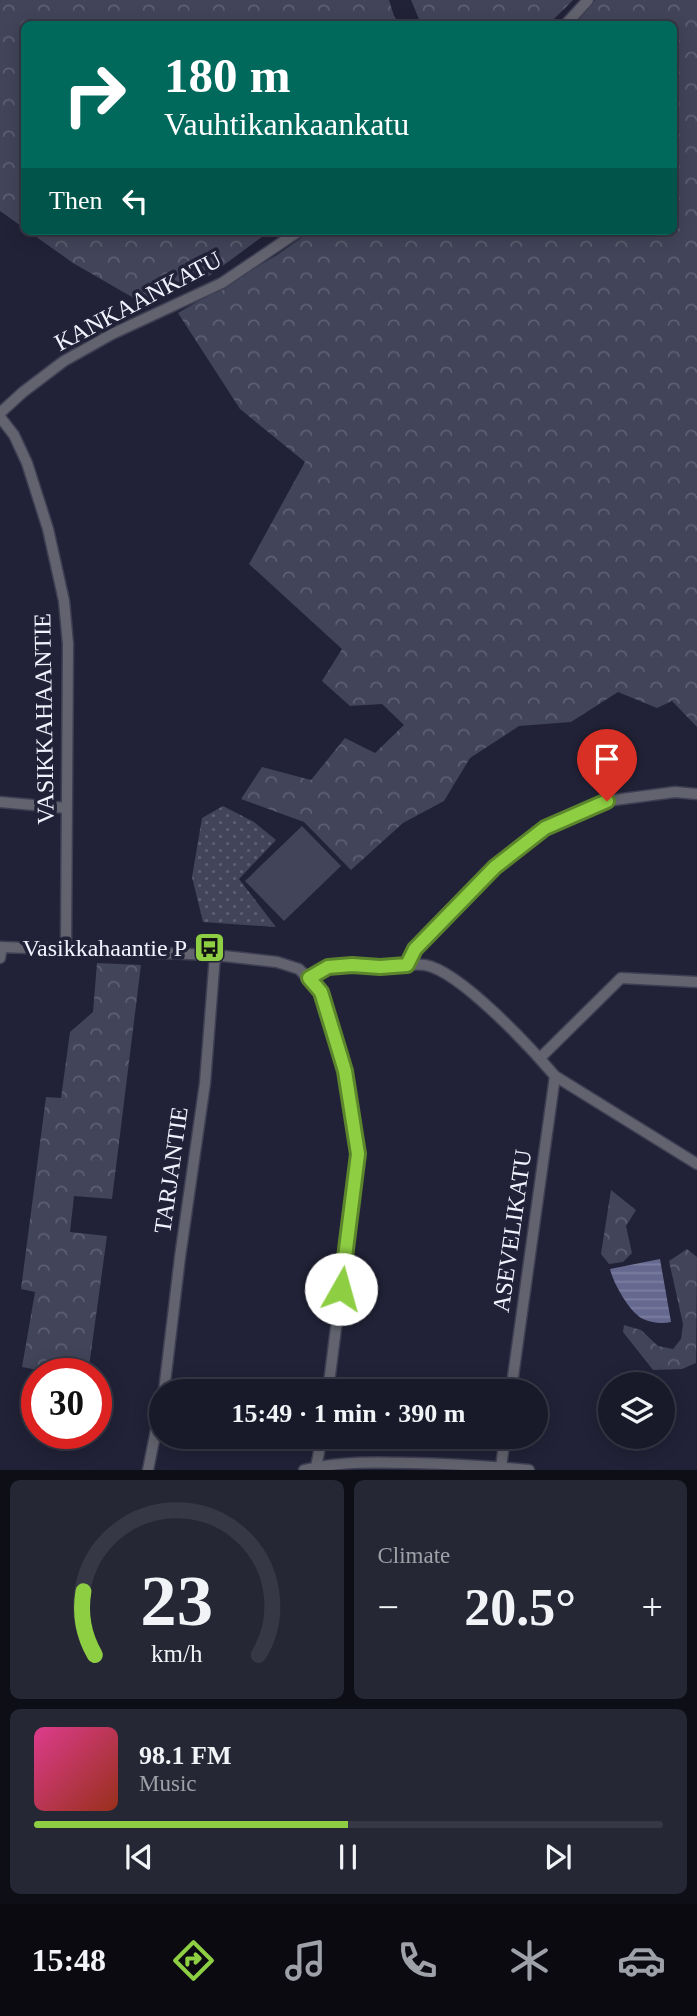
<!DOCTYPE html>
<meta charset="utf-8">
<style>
:root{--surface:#191a29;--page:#262735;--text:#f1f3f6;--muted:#9fa1a8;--line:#373846;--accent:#8ece43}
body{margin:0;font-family:"Times New Roman",serif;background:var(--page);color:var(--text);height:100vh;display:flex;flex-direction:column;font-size:26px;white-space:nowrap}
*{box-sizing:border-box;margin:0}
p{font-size:23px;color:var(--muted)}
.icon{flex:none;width:38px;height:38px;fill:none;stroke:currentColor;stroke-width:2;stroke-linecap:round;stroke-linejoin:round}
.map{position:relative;height:1470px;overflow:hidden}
.side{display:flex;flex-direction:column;gap:10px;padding:10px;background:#0e0e17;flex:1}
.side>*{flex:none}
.hud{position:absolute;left:21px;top:21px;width:656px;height:214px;border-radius:10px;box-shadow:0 4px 18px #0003,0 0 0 2px var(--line);background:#00695c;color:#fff;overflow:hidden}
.buttons{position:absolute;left:598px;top:1372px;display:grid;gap:14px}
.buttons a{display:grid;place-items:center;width:77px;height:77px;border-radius:50%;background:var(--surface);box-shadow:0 4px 18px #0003,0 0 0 2px var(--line);font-size:35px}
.speed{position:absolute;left:21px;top:1358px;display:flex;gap:14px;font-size:35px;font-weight:700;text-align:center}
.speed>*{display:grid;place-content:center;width:91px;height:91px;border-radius:50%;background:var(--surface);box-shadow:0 4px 18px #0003,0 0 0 2px var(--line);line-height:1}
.speed .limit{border:10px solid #d22;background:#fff;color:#111}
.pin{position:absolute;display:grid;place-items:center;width:60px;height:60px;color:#fff;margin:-72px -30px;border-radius:50% 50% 50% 0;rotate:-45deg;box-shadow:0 0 7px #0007}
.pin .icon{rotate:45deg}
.me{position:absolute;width:77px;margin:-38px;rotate:7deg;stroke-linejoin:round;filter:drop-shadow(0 0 5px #0008)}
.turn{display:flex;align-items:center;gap:24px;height:147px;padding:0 28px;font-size:32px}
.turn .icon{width:91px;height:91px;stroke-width:2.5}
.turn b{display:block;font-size:49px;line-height:60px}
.then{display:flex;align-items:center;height:66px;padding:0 28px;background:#0003;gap:14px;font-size:26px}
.big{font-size:52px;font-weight:800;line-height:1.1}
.side .tile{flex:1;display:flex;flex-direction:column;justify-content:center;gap:10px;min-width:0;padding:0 24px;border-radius:10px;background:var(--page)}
.side .dial{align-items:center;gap:0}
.dial svg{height:182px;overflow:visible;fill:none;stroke:var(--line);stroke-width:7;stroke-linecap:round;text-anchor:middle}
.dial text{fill:var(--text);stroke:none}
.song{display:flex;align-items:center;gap:21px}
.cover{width:84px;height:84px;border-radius:10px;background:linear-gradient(135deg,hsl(330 70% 55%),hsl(10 70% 35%))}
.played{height:7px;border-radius:4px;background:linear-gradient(90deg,var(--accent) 50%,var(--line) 50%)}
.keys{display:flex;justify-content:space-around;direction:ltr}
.heat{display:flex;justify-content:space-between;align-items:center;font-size:38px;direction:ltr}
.side .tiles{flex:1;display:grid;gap:10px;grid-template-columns:1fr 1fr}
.tile:last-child{grid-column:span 2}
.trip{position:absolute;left:149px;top:1379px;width:399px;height:70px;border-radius:35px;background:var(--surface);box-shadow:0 4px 18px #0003,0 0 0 2px var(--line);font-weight:800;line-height:70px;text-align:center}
.tabs{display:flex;height:112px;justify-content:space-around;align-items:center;background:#0a0a10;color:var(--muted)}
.tabs .icon{width:49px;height:49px}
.tabs .current{color:var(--accent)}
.tabs b{font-size:32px;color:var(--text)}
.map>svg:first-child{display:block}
.forest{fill:url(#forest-crowns)}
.park{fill:url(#park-dots)}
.garden{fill:#424459}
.water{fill:url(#water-rules)}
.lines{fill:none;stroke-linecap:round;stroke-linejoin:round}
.minor-casing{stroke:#3e3f53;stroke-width:13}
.minor{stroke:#62636e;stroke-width:10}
.route-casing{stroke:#5c862c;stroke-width:18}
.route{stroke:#8ece43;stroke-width:12}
.labels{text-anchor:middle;stroke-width:7;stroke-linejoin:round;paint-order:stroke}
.street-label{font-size:24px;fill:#f1f2fe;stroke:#212237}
.poi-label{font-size:24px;fill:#f1f2fe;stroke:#212237;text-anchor:end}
</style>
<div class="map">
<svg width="697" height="1470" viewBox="0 0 697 1470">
<defs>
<pattern id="forest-crowns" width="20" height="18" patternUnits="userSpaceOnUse" patternTransform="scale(1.75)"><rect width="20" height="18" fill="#424459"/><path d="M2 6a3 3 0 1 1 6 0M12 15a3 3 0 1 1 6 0" fill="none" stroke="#5e5f72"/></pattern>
<pattern id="park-dots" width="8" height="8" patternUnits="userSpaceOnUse" patternTransform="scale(1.75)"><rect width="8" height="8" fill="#424459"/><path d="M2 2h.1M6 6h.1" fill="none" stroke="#5e5f72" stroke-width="1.8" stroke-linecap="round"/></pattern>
<pattern id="water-rules" width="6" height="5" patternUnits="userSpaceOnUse" patternTransform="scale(1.75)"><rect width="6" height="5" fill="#66698f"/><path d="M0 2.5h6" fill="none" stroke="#7c7fa0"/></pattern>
</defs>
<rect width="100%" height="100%" fill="#212237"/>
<path class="forest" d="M0,0H389L394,16L400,24H24V228L0,211Z
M411,0H573L549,24H421Z
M595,0H697V727L672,701L657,708L618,692L571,722L519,726L470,758L444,801L403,823L351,870L304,822L241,799L262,767L311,780L345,738L375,753L404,725L382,704L350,706L322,681L342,649L249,564L305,462L240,409L178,313L277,255L311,231H674V24H571Z
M28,231H270L209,276L144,304L73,263Z
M97,963L141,965L112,1199L74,1196L70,1232L107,1236L88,1374H48V1372L22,1367L35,1292L21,1289L46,1097L61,1098L70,1032L93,1012Z
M611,1190L636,1210L626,1226L632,1253L623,1262L609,1264L601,1254Z
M687,1249L697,1257L696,1363L682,1369L653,1370L623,1332L624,1325L641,1330L658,1346L673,1349L681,1339L683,1324L669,1261Z"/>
<path class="park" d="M223,806L254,822L276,840L239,879L276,927L203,922L192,877L202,818Z"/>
<path class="garden" d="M302,826L341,866L284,921L245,881Z"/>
<path class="water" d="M660,1259L671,1322C662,1324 652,1323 643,1319C630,1313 613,1283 610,1269Z"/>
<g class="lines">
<defs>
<path id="minor" d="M566,24L588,0
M0,413L23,392L64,361L112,334L222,283L299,231
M0,417L14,435L27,463L48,529L64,601L68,644L66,948
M0,802L66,808
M0,947L215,955L277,962L299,969L321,992L345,1071L358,1154L328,1391
M0,958L2,947
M407,965L415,949L495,867L545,828L607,801L675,792L697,794
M309,978C315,975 321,970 328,968C343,963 361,966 376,967C392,967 409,963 425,965C460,971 531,1048 555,1076L697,1164
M540,1058L621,978L697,982
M164,1391L180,1257L205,1083L215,955
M511,1391L555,1076
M316,1467L322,1437
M501,1467L505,1437
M148,1470L161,1405
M304,1470C340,1461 377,1462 413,1463C452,1464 490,1466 529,1470"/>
</defs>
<use href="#minor" class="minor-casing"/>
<use href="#minor" class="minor"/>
</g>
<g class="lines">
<defs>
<path id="route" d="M341,1289L358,1154L345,1071L339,1051L321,992L309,978L328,967L352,965L380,967L407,965L415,949L495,867L545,828L607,801"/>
</defs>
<use href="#route" class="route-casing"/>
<use href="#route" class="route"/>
</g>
<defs>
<symbol id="bus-square" viewBox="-11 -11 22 22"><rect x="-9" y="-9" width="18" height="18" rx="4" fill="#8ece43" stroke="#212237"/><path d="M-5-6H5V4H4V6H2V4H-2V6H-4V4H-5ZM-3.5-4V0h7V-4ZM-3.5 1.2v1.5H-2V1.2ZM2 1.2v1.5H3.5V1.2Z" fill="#111"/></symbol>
</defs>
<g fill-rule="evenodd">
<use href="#bus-square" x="192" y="930" width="35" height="35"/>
</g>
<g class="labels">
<g class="street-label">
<text transform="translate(138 301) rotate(-28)" y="8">KANKAANKATU</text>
<text transform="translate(44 719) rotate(-91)" y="8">VASIKKAHAANTIE</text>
<text transform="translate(171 1170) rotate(-82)" y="8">TARJANTIE</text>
<text transform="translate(512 1231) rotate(-82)" y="8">ASEVELIKATU</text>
</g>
<g class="poi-label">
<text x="187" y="956">Vasikkahaantie P</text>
</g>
</g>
</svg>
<div class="buttons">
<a><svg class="icon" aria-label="layers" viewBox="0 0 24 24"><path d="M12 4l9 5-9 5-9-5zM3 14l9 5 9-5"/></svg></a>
</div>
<div class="speed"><div class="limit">30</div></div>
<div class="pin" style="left:607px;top:801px;background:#d93025"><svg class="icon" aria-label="arrive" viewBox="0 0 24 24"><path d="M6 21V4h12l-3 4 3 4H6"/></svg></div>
<svg class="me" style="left:341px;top:1289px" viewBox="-20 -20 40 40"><circle r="19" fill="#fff"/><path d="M0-13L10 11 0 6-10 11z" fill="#8ece43"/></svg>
<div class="trip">15:49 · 1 min · 390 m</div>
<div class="hud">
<div class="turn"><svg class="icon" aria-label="right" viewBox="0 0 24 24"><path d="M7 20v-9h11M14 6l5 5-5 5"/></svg><div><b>180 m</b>Vauhtikankaankatu</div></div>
<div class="then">Then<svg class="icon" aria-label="left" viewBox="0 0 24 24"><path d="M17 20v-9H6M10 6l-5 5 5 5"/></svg></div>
</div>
</div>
<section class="side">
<div class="tiles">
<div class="tile dial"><svg viewBox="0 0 100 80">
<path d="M14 69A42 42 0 1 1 86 69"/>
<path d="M14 69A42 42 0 0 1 9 41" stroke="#8ece43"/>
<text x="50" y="56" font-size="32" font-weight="700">23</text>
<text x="50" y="72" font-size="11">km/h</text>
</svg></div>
<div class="tile"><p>Climate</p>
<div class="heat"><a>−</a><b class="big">20.5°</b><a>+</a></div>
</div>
<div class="tile">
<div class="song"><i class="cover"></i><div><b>98.1 FM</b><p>Music</p></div></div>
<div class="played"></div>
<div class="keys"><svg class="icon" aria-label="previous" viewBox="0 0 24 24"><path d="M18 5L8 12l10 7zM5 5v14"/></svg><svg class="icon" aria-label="pause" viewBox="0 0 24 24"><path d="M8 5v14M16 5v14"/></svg><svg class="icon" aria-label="next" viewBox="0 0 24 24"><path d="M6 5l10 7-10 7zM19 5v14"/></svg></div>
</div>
</div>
</section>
<nav class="tabs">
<b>15:48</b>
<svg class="icon current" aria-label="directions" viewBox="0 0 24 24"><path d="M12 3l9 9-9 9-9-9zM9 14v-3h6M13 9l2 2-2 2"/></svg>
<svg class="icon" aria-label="music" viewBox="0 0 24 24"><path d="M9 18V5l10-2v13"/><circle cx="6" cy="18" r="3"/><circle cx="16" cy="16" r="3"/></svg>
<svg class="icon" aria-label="phone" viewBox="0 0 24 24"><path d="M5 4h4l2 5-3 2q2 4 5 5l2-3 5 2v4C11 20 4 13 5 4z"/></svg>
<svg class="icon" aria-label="climate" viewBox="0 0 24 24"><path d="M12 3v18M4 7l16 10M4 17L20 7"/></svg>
<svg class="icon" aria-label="car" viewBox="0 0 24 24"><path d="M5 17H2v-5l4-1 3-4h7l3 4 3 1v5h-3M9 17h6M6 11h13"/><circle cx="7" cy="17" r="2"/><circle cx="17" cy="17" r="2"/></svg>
</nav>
